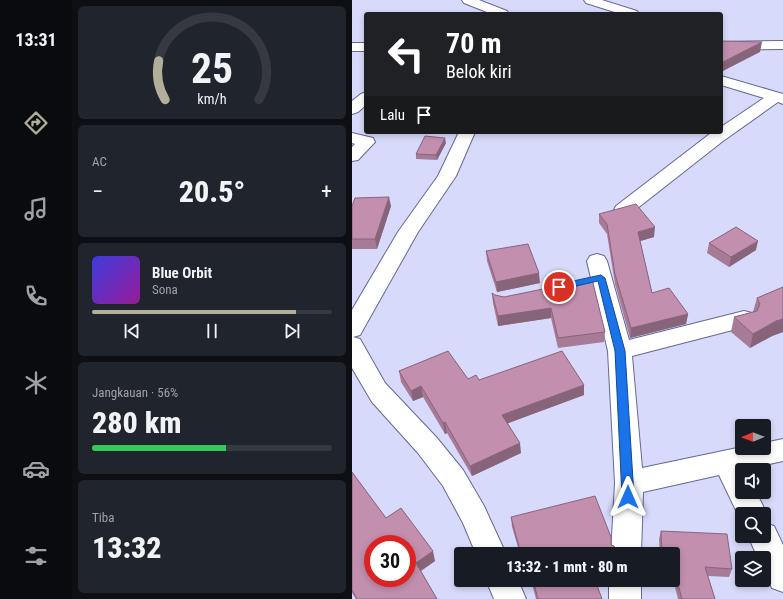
<!DOCTYPE html>
<html lang="id">
<meta charset="utf-8">
<style>
:root{--surface:#171b24;--page:#20242c;--text:#f1f3f6;--muted:#9ea1a6;--line:#363941;--accent:#b1af9a}
body{margin:0;font-family:"Roboto Condensed",sans-serif;background:var(--page);color:var(--text);height:100vh;display:flex;flex-direction:column;font-size:15px;white-space:nowrap}
*{box-sizing:border-box;margin:0}
p{font-size:13px;color:var(--muted)}
.icon{flex:none;width:22px;height:22px;fill:none;stroke:currentColor;stroke-width:2;stroke-linecap:round;stroke-linejoin:round}
.map{position:relative;flex:1;overflow:hidden}
.panel{display:flex;flex-direction:column;gap:6px;padding:6px;background:#0d0f14;width:280px}
.panel>*{flex:none}
.banner{position:absolute;left:12px;top:12px;width:359px;height:122px;border-radius:4px;box-shadow:0 2px 6px #0003;background:#202124;color:#fff;overflow:hidden}
.needle{width:26px;rotate:269deg}
.fabs{position:absolute;left:383px;top:419px;display:grid;gap:8px}
.fabs a{display:grid;place-items:center;width:36px;height:36px;border-radius:4px;background:var(--surface);box-shadow:0 2px 6px #0003;font-size:20px}
.speed{position:absolute;left:12px;top:535px;display:flex;gap:8px;font-size:20px;font-weight:700;text-align:center}
.speed>*{display:grid;place-content:center;width:52px;height:52px;border-radius:50%;background:var(--surface);box-shadow:0 2px 6px #0003;line-height:1}
.speed .limit{border:6px solid #d22;background:#fff;color:#111}
.pin{position:absolute;display:grid;place-items:center;width:34px;height:34px;color:#fff;margin:-17px;border:2px solid #fff;border-radius:50%;box-shadow:0 1px 4px #0007}
.me{position:absolute;width:44px;margin:-22px;rotate:0deg;stroke-linejoin:round;filter:drop-shadow(0 0 3px #0008)}
.turn{display:flex;align-items:center;gap:14px;height:84px;padding:0 16px;font-size:18px}
.turn .icon{width:52px;height:52px;stroke-width:2.5}
.turn b{display:block;font-size:28px;line-height:34px}
.then{display:flex;align-items:center;height:38px;padding:0 16px;background:#0003;gap:8px;font-size:15px}
.big{font-size:30px;font-weight:800;line-height:1.1}
.panel .card{flex:1;display:flex;flex-direction:column;justify-content:center;gap:6px;min-width:0;padding:0 14px;border-radius:6px;background:var(--page)}
.panel .dial{align-items:center;gap:0}
.dial svg{height:104px;overflow:visible;fill:none;stroke:var(--line);stroke-width:7;stroke-linecap:round;text-anchor:middle}
.dial text{fill:var(--text);stroke:none}
.song{display:flex;align-items:center;gap:12px}
.cover{width:48px;height:48px;border-radius:6px;background:linear-gradient(135deg,hsl(240 70% 55%),hsl(300 70% 35%))}
.played{height:4px;border-radius:2px;background:linear-gradient(90deg,var(--accent) 85%,var(--line) 85%)}
.keys{display:flex;justify-content:space-around;direction:ltr}
.heat{display:flex;justify-content:space-between;align-items:center;font-size:22px;direction:ltr}
.charge{height:6px;border-radius:3px;background:linear-gradient(90deg,#34c759 56%,var(--line) 0)}
.trip{position:absolute;left:102px;top:547px;width:226px;height:40px;border-radius:4px;background:var(--surface);box-shadow:0 2px 6px #0003;font-weight:800;line-height:40px;text-align:center}
main{display:flex;flex:1;min-height:0}
.dock{display:flex;flex-direction:column;width:72px;justify-content:space-around;align-items:center;background:#090b0e;color:var(--muted)}
.dock .icon{width:28px;height:28px}
.dock .active{color:var(--accent)}
.dock b{font-size:18px;color:var(--text)}
.map>svg:first-child{display:block}
.lines{fill:none;stroke-linecap:round;stroke-linejoin:round}
.minor-casing{stroke:#656796;stroke-width:2}
.minor{fill:#fff;fill-rule:evenodd}
.wall{fill:#a77b96}
.shaded-wall{fill:#88647a}
.building{fill:#c28fae;stroke:#88647a;fill-rule:evenodd}
.route{fill:#1a73e8;stroke:#114b97}
</style>
<main>
<nav class="dock">
<b>13:31</b>
<svg class="icon active" aria-label="directions" viewBox="0 0 24 24"><path d="M12 3l9 9-9 9-9-9zM9 14v-3h6M13 9l2 2-2 2"/></svg>
<svg class="icon" aria-label="music" viewBox="0 0 24 24"><path d="M9 18V5l10-2v13"/><circle cx="6" cy="18" r="3"/><circle cx="16" cy="16" r="3"/></svg>
<svg class="icon" aria-label="phone" viewBox="0 0 24 24"><path d="M5 4h4l2 5-3 2q2 4 5 5l2-3 5 2v4C11 20 4 13 5 4z"/></svg>
<svg class="icon" aria-label="climate" viewBox="0 0 24 24"><path d="M12 3v18M4 7l16 10M4 17L20 7"/></svg>
<svg class="icon" aria-label="car" viewBox="0 0 24 24"><path d="M5 17H2v-5l4-1 3-4h7l3 4 3 1v5h-3M9 17h6M6 11h13"/><circle cx="7" cy="17" r="2"/><circle cx="17" cy="17" r="2"/></svg>
<svg class="icon" aria-label="filters" viewBox="0 0 24 24"><path d="M4 7h16M4 17h16"/><circle cx="9" cy="7" r="2"/><circle cx="15" cy="17" r="2"/></svg>
</nav>
<section class="panel">
<div class="card dial"><svg viewBox="0 0 100 80">
<path d="M14 69A42 42 0 1 1 86 69"/>
<path d="M14 69A42 42 0 0 1 9 39" stroke="#b1af9a"/>
<text x="50" y="56" font-size="32" font-weight="700">25</text>
<text x="50" y="72" font-size="11">km/h</text>
</svg></div>
<div class="card"><p>AC</p>
<div class="heat"><a>−</a><b class="big">20.5°</b><a>+</a></div>
</div>
<div class="card">
<div class="song"><i class="cover"></i><div><b>Blue Orbit</b><p>Sona</p></div></div>
<div class="played"></div>
<div class="keys"><svg class="icon" aria-label="previous" viewBox="0 0 24 24"><path d="M18 5L8 12l10 7zM5 5v14"/></svg><svg class="icon" aria-label="pause" viewBox="0 0 24 24"><path d="M8 5v14M16 5v14"/></svg><svg class="icon" aria-label="next" viewBox="0 0 24 24"><path d="M6 5l10 7-10 7zM19 5v14"/></svg></div>
</div>
<div class="card"><p>Jangkauan · 56%</p><b class="big">280 km</b><div class="charge"></div></div>
<div class="card"><p>Tiba</p><b class="big">13:32</b></div>
</section>
<div class="map">
<svg width="431" height="599" viewBox="0 0 431 599">
<rect width="100%" height="100%" fill="#d8dafb"/>
<g class="lines">
<defs>
<path id="minor" d="M110,0H127L155,11L157,14H140L112,3Z
M232,0H250L285,11L287,14H269L234,3Z
M431,41V49L369,50V42Z
M0,43H14V51H0Z
M369,76L431,94V104L426,102L371,141L278,214L271,216L264,214L262,210L264,206L359,133L369,132V127L412,98L369,85Z
M14,92V105L6,112L0,114V101L9,94Z
M107,132H123L104,176L66,232L8,335L1,337L8,339L33,383L85,438L111,470L132,506L154,554H124L111,523L91,486L66,453L20,402L0,368V310L46,232L86,176Z
M0,133L21,138L23,142L6,160L0,161V147L3,144L0,143Z
M245,254L252,256L255,261L277,340L392,311L400,313L403,319L400,325L280,356L290,468L390,447L412,448V443L431,439V461L390,470V492H404L415,514L412,520V514H390V523L367,475L291,492L289,554H259L263,483L256,351L235,261L238,256Z
M412,523L422,526L431,545V592L420,588L412,571V558H406L396,536H412Z
M134,580H166L174,599H142Z
M257,580H289V599H257Z"/>
</defs>
<use href="#minor" class="minor-casing"/>
<use href="#minor" class="minor"/>
</g>
<path class="wall" d="M94,143L85,160L64,159V154Z
M0,206H39L25,249H0Z
M247,214L302,237L288,241L300,293L336,314L334,324L278,338L263,284L255,234L247,223Z
M357,243L404,250L377,267L355,253Z
M134,251L188,283L145,292L135,261Z
M240,279L253,332L252,342L206,348L199,318L146,326L141,303L140,293L143,295L152,297Z
M431,287V332L420,336L398,348L379,332L382,317L401,312L405,298Z
M47,371L127,380L232,385V395L156,423L169,453L120,476L95,433L93,434L71,397L61,401L49,382Z
M0,472L34,518L83,561L69,571L85,599H4L0,593Z
M159,517L259,545L265,554H168L160,527Z
M309,531L380,569L377,577L356,576L363,599H326L321,579V554H308L307,539Z
M175,580H243L250,599H184L179,580L175,582Z"/>
<path class="shaded-wall" d="M410,42L408,52L369,72V63Z
M93,138L94,143L85,160L84,155Z
M37,197L39,206L25,249L23,239Z
M303,227L302,237L285,242L286,232Z
M406,241L404,250L377,267L379,257Z
M187,273L188,283L145,292L144,282Z
M199,308V318L146,326V316Z
M336,314L334,324L278,338L279,328Z
M431,319V332L420,336L398,348L401,334L424,321Z
M232,385V395L151,425L150,415Z
M69,386L71,397L61,401L59,391Z
M93,422L95,433L93,434L91,423Z
M168,443L169,453L120,476L118,466Z
M81,551L83,561L67,572L64,563Z"/>
<path class="building" d="M369,41L410,42L369,63Z
M73,136L93,138L84,155L64,154Z
M37,197L23,239H0V206L3,198Z
M284,204L303,227L286,232L300,293L317,288L336,314L279,328L263,274L255,224L247,214Z
M384,227L406,241L379,257L357,243Z
M176,244L187,273L144,282L134,251Z
M240,279L253,332L206,338L199,308L146,316L140,293L143,295L152,297Z
M431,287V319L424,321L401,334L382,317L405,311L408,304L405,298Z
M96,351L116,379L124,375L127,380L210,351L232,385L150,415L168,443L118,466L93,422L91,423L69,386L59,391L47,371Z
M0,472L34,518L49,508L81,551L64,563L85,599H5L0,590ZM21,544H55V578H21Z
M243,496L259,537V545L262,546L265,552L260,554H169L159,517Z
M309,531L375,534L380,569L353,567L363,599H330L321,566V554H310Z
M181,580H243L250,599H186Z"/>
<path class="route" d="M249,275L253,278L273,351L282,497L281,501L276,502L272,501L270,497L263,351L246,281L207,290L203,287L207,284Z"/>
</svg>
<div class="fabs">
<a><svg class="needle" viewBox="-14 -14 28 28"><path d="M0-13l5 13h-10z" fill="#e53935"/><path d="M0 13l5-13h-10z" fill="#9ea1a6"/></svg></a>
<a><svg class="icon" aria-label="sound" viewBox="0 0 24 24"><path d="M4 9h4l5-4v14l-5-4H4zM17 9q2 3 0 6"/></svg></a>
<a><svg class="icon" aria-label="search" viewBox="0 0 24 24"><circle cx="10" cy="10" r="6"/><path d="M15 15l6 6"/></svg></a>
<a><svg class="icon" aria-label="layers" viewBox="0 0 24 24"><path d="M12 4l9 5-9 5-9-5zM3 14l9 5 9-5"/></svg></a>
</div>
<div class="speed"><div class="limit">30</div></div>
<div class="pin" style="left:207px;top:287px;background:#d93025"><svg class="icon" aria-label="arrive" viewBox="0 0 24 24"><path d="M6 21V4h12l-3 4 3 4H6"/></svg></div>
<svg class="me" style="left:276px;top:497px" viewBox="-20 -20 40 40"><path d="M0-17L14 15 0 8-14 15z" fill="#1a73e8" stroke="#fff" stroke-width="4"/></svg>
<div class="trip">13:32 · 1 mnt · 80 m</div>
<div class="banner">
<div class="turn"><svg class="icon" aria-label="left" viewBox="0 0 24 24"><path d="M17 20v-9H6M10 6l-5 5 5 5"/></svg><div><b>70 m</b>Belok kiri</div></div>
<div class="then">Lalu<svg class="icon" aria-label="arrive" viewBox="0 0 24 24"><path d="M6 21V4h12l-3 4 3 4H6"/></svg></div>
</div>
</div>
</main>
